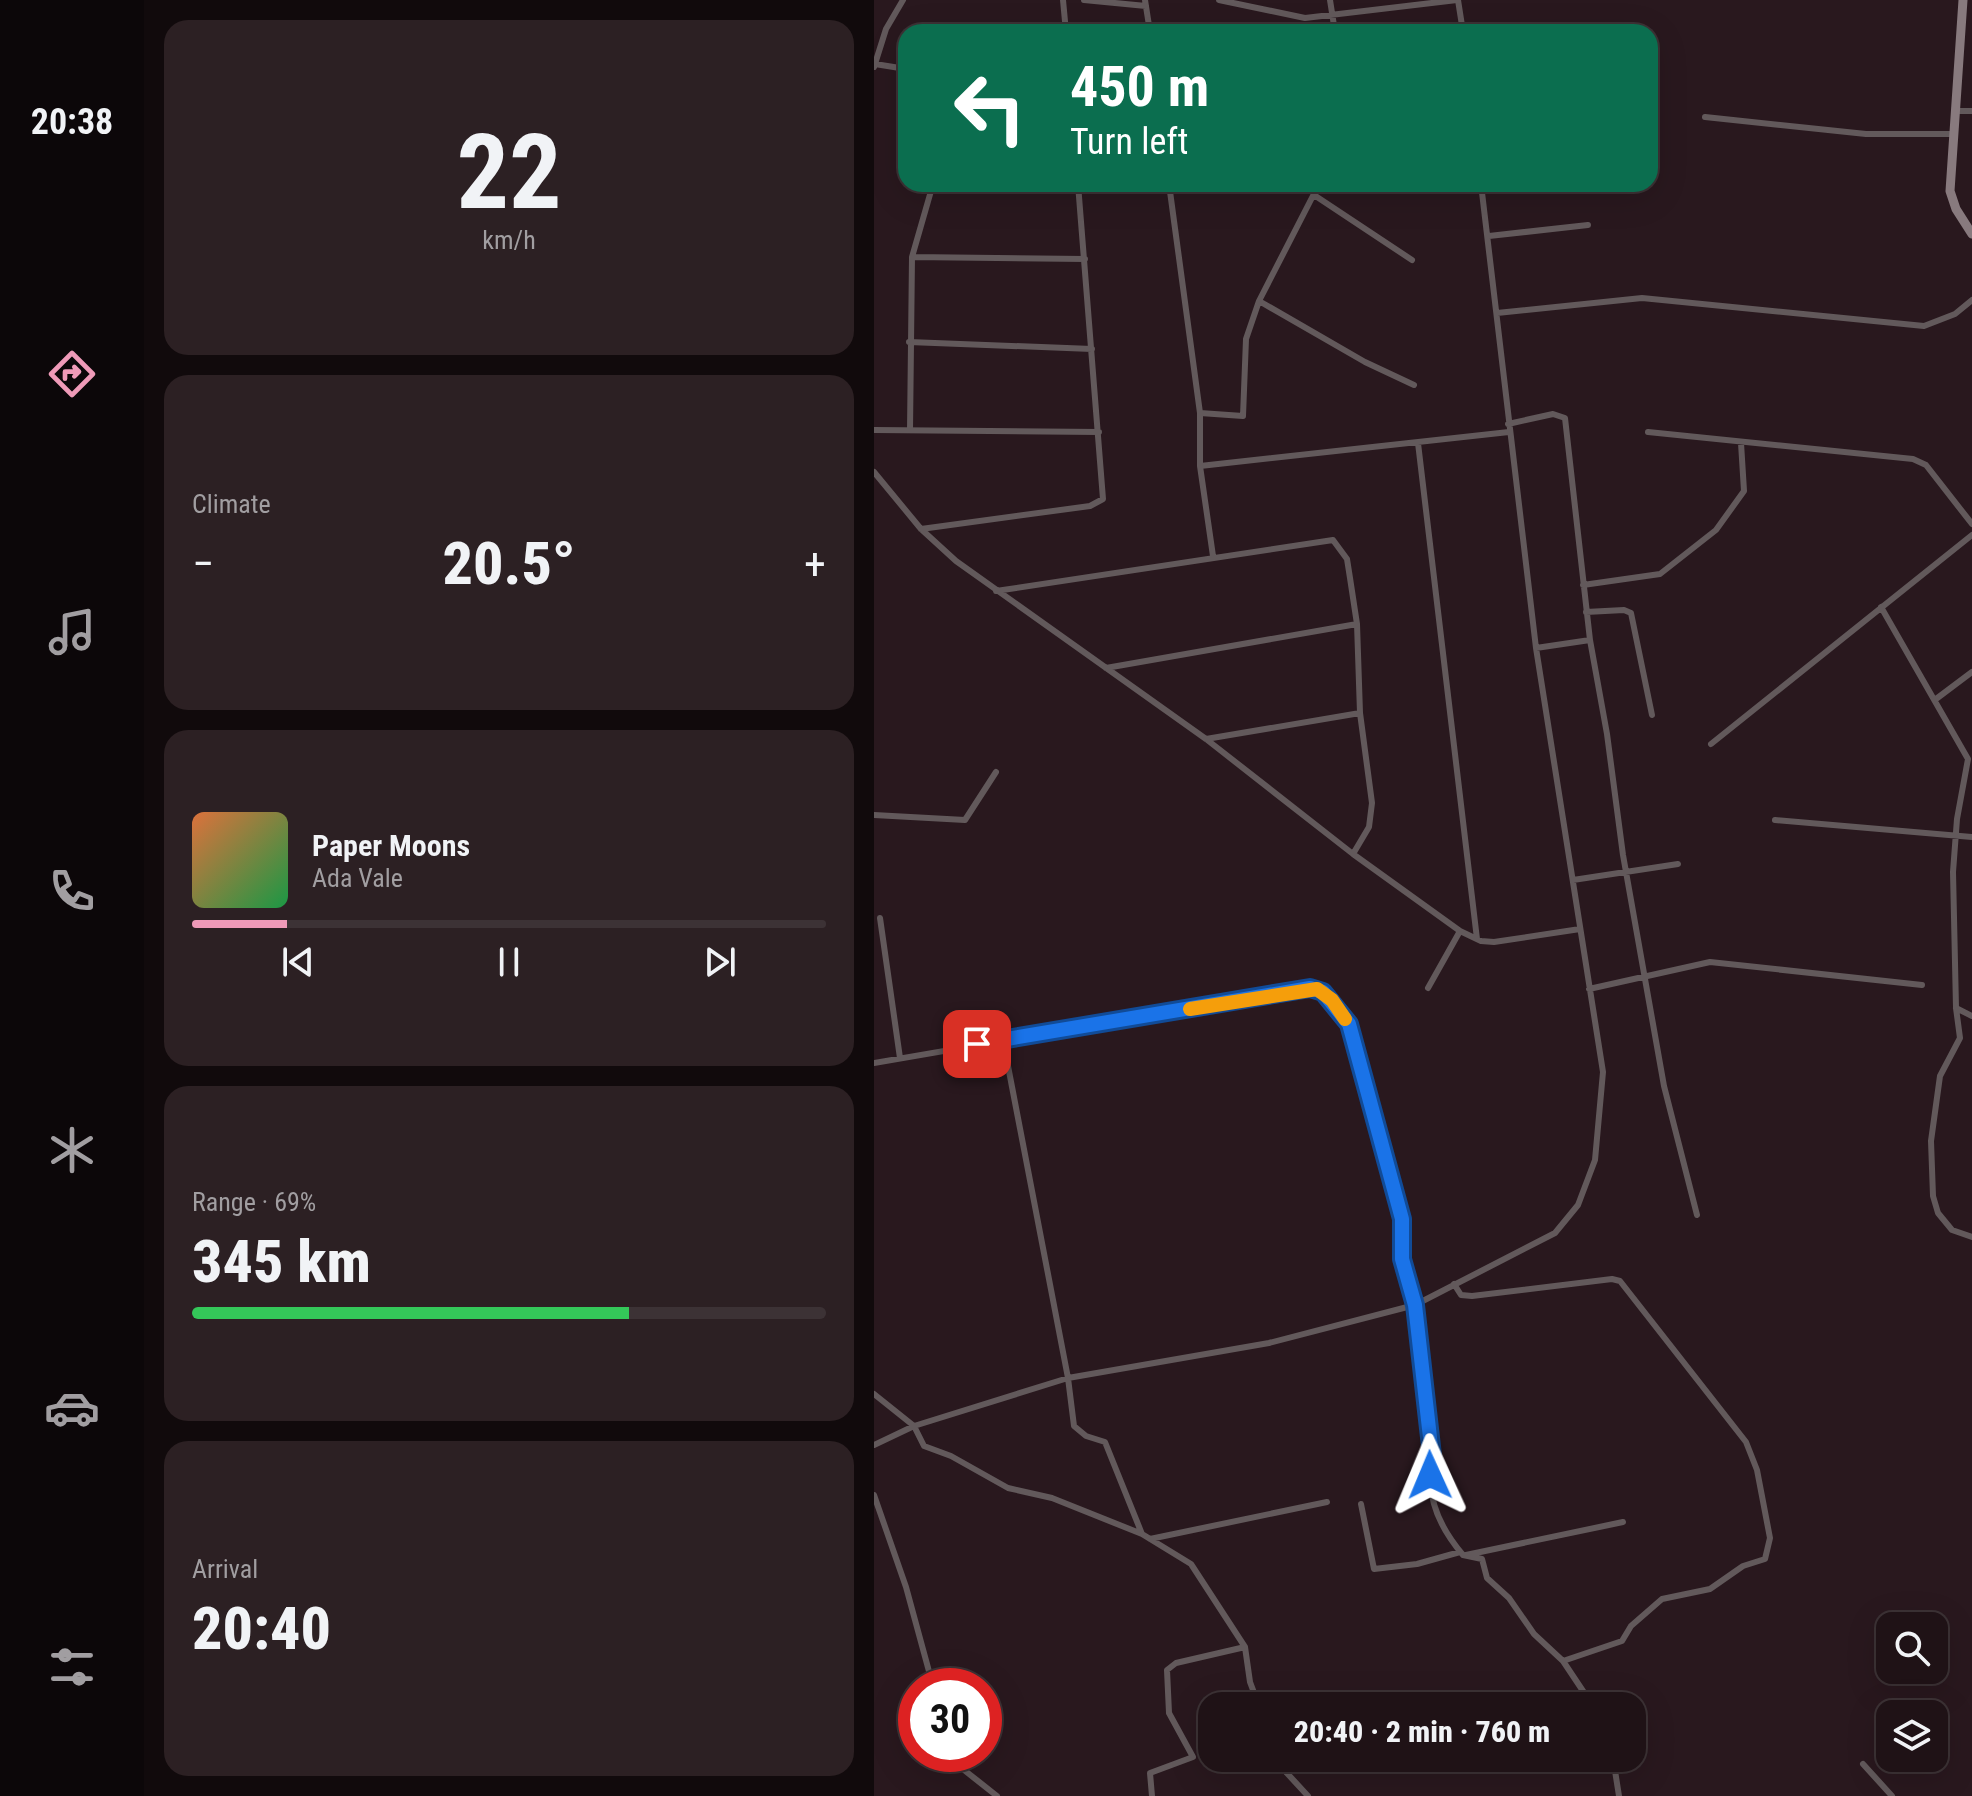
<!DOCTYPE html>
<meta charset="utf-8">
<style>
:root{--surface:#1f1216;--page:#2c2023;--text:#f1f3f6;--muted:#a19ea1;--line:#3c3235;--accent:#ef9ab8}
body{margin:0;font-family:"Roboto Condensed",sans-serif;background:var(--page);color:var(--text);height:100vh;display:flex;flex-direction:column;font-size:30px;white-space:nowrap}
*{box-sizing:border-box;margin:0}
p{font-size:26px;color:var(--muted)}
.icon{flex:none;width:44px;height:44px;fill:none;stroke:currentColor;stroke-width:2;stroke-linecap:round;stroke-linejoin:round}
.map{position:relative;flex:1;overflow:hidden}
.side{display:flex;flex-direction:column;gap:20px;padding:20px;background:#110a0c;width:730px}
.side>*{flex:none}
.banner{position:absolute;left:24px;top:24px;width:760px;height:168px;border-radius:24px;box-shadow:0 8px 32px #0002,0 0 0 2px var(--line);background:#0b6e4f;color:#fff;overflow:hidden}
.buttons{position:absolute;left:1002px;top:1612px;display:grid;gap:16px}
.buttons a{display:grid;place-items:center;width:72px;height:72px;border-radius:16px;background:var(--surface);box-shadow:0 8px 32px #0002,0 0 0 2px var(--line);font-size:40px}
.speed{position:absolute;left:24px;top:1668px;display:flex;gap:16px;font-size:40px;font-weight:700;text-align:center}
.speed>*{display:grid;place-content:center;width:104px;height:104px;border-radius:50%;background:var(--surface);box-shadow:0 8px 32px #0002,0 0 0 2px var(--line);line-height:1}
.speed .limit{border:12px solid #d22;background:#fff;color:#111}
.pin{position:absolute;display:grid;place-items:center;width:68px;height:68px;color:#fff;margin:-34px;border-radius:16px;box-shadow:0 4px 12px #0006}
.me{position:absolute;width:88px;margin:-44px;rotate:359deg;stroke-linejoin:round;filter:drop-shadow(0 0 6px #0008)}
.turn{display:flex;align-items:center;gap:28px;height:168px;padding:0 40px;font-size:36px}
.turn .icon{width:104px;height:104px;stroke-width:2.5}
.turn b{display:block;font-size:56px;line-height:68px}
.big{font-size:60px;font-weight:800;line-height:1.1}
.side .card{flex:1;display:flex;flex-direction:column;justify-content:center;gap:12px;min-width:0;padding:0 28px;border-radius:24px;background:var(--page)}
.side .dial{align-items:center;gap:0}
.dial b{font-size:104px;line-height:1}
.song{display:flex;align-items:center;gap:24px}
.cover{width:96px;height:96px;border-radius:12px;background:linear-gradient(135deg,hsl(20 70% 55%),hsl(140 70% 35%))}
.played{height:8px;border-radius:4px;background:linear-gradient(90deg,var(--accent) 15%,var(--line) 15%)}
.keys{display:flex;justify-content:space-around;direction:ltr}
.heat{display:flex;justify-content:space-between;align-items:center;font-size:44px;direction:ltr}
.charge{height:12px;border-radius:6px;background:linear-gradient(90deg,#34c759 69%,var(--line) 0)}
.trip{position:absolute;left:324px;top:1692px;width:448px;height:80px;border-radius:24px;background:var(--surface);box-shadow:0 8px 32px #0002,0 0 0 2px var(--line);font-weight:800;line-height:80px;text-align:center}
main{display:flex;flex:1;min-height:0}
.menu{display:flex;flex-direction:column;width:144px;justify-content:space-around;align-items:center;background:#0c0709;color:var(--muted)}
.menu .icon{width:56px;height:56px}
.menu .active{color:var(--accent)}
.menu b{font-size:36px;color:var(--text)}
.map>svg:first-child{display:block}
.lines{fill:none;stroke-linecap:round;stroke-linejoin:round}
.street{stroke:#62595b;stroke-width:6}
.secondary{stroke:#887a7e;stroke-width:9}
.route-casing{stroke:#114b97;stroke-width:20}
.route{stroke:#1a73e8;stroke-width:14}
.slow{stroke:#f59e0b;stroke-width:14}
</style>
<main>
<nav class="menu">
<b>20:38</b>
<svg class="icon active" aria-label="directions" viewBox="0 0 24 24"><path d="M12 3l9 9-9 9-9-9zM9 14v-3h6M13 9l2 2-2 2"/></svg>
<svg class="icon" aria-label="music" viewBox="0 0 24 24"><path d="M9 18V5l10-2v13"/><circle cx="6" cy="18" r="3"/><circle cx="16" cy="16" r="3"/></svg>
<svg class="icon" aria-label="phone" viewBox="0 0 24 24"><path d="M5 4h4l2 5-3 2q2 4 5 5l2-3 5 2v4C11 20 4 13 5 4z"/></svg>
<svg class="icon" aria-label="climate" viewBox="0 0 24 24"><path d="M12 3v18M4 7l16 10M4 17L20 7"/></svg>
<svg class="icon" aria-label="car" viewBox="0 0 24 24"><path d="M5 17H2v-5l4-1 3-4h7l3 4 3 1v5h-3M9 17h6M6 11h13"/><circle cx="7" cy="17" r="2"/><circle cx="17" cy="17" r="2"/></svg>
<svg class="icon" aria-label="filters" viewBox="0 0 24 24"><path d="M4 7h16M4 17h16"/><circle cx="9" cy="7" r="2"/><circle cx="15" cy="17" r="2"/></svg>
</nav>
<section class="side">
<div class="card dial"><b>22</b><p>km/h</p></div>
<div class="card"><p>Climate</p>
<div class="heat"><a>−</a><b class="big">20.5°</b><a>+</a></div>
</div>
<div class="card">
<div class="song"><i class="cover"></i><div><b>Paper Moons</b><p>Ada Vale</p></div></div>
<div class="played"></div>
<div class="keys"><svg class="icon" aria-label="previous" viewBox="0 0 24 24"><path d="M18 5L8 12l10 7zM5 5v14"/></svg><svg class="icon" aria-label="pause" viewBox="0 0 24 24"><path d="M8 5v14M16 5v14"/></svg><svg class="icon" aria-label="next" viewBox="0 0 24 24"><path d="M6 5l10 7-10 7zM19 5v14"/></svg></div>
</div>
<div class="card"><p>Range · 69%</p><b class="big">345 km</b><div class="charge"></div></div>
<div class="card"><p>Arrival</p><b class="big">20:40</b></div>
</section>
<div class="map">
<svg width="1098" height="1796" viewBox="0 0 1098 1796">
<rect width="100%" height="100%" fill="#29181e"/>
<g class="lines">
<path class="street" d="M189,0L192,32
M210,0L272,6
M271,0L276,32
M345,0L431,18L583,0
M456,0L461,32
M584,0L589,32
M1,64L32,69
M0,67L12,29L29,0
M1081,111H1098
M831,117L992,134H1079
M295,184L326,413V466L339,556
M440,195L538,260
M615,236L714,225
M38,257L211,259
M385,301L491,362L540,385
M623,313L768,298L1050,326L1081,314L1098,300
M35,342L218,349
M326,413L369,416L372,339L385,301L445,184
M634,424L679,414L691,418L716,640L733,734L749,855L790,1086L823,1215
M0,430L225,432
M36,430L38,257L59,184
M774,432L1039,459L1052,465L1098,524
M544,443L603,939
M326,466L635,432
M0,472L47,529L82,561L332,739L479,854L586,931L607,941L620,942L706,929
M47,529L216,506L229,499L204,184
M709,585L786,574L842,530L870,491L867,443
M122,591L459,540L473,559L476,578L483,624L486,713L498,803L495,827L479,854
M1007,607L1094,759L1083,819L1079,872L1082,1008L1086,1038L1066,1076L1057,1141L1059,1196L1064,1213L1078,1230L1098,1237
M712,612L750,610L757,613L778,715
M662,648L716,640
M232,668L483,624
M1062,699L1098,672
M332,739L486,713
M837,744L1098,535
M0,815L91,820L122,772
M901,820L1098,837
M699,880L804,864
M6,918L26,1058
M554,988L586,931
M715,989L836,962L1048,985
M1082,1008L1098,1016
M129,1040L194,1378L200,1426L212,1436L231,1442L268,1534
M0,1063L436,988L449,992L475,1024L528,1219V1259L541,1305L559,1464C551,1498 567,1529 589,1555L608,1559L613,1578L635,1598L660,1634L689,1661L719,1706
M580,1284L587,1295L598,1296L738,1279L746,1281L872,1442L883,1470L896,1538L891,1559L869,1566L836,1589L788,1599L757,1626L748,1641L689,1661
M0,1394L40,1426L50,1446L77,1456L134,1488L178,1498L268,1534L317,1564L371,1647L376,1682L385,1706
M0,1445L40,1426L194,1378L395,1343L541,1305L681,1233L704,1205L721,1160L729,1072L662,648L607,184
M0,1495L32,1587L59,1686
M487,1504L500,1569L543,1564L586,1552
M276,1539L453,1502
M592,1555L749,1522
M78,1754L85,1766L123,1796
M399,1758L434,1796
M739,1758L745,1796
M989,1764L1018,1796
M278,1796L276,1773L319,1757L295,1713L293,1670L302,1663L371,1647"/>
<path class="secondary" d="M1089,0L1076,191L1082,209L1098,234"/>
</g>
<g class="lines">
<defs>
<path id="route" d="M103,1044L436,988L449,992L475,1024L528,1219V1259L541,1305L559,1464L556,1475"/>
</defs>
<use href="#route" class="route-casing"/>
<use href="#route" class="route"/>
<path class="slow" d="M316,1009L443,989L458,1000L471,1019"/>
</g>
</svg>
<div class="buttons">
<a><svg class="icon" aria-label="search" viewBox="0 0 24 24"><circle cx="10" cy="10" r="6"/><path d="M15 15l6 6"/></svg></a>
<a><svg class="icon" aria-label="layers" viewBox="0 0 24 24"><path d="M12 4l9 5-9 5-9-5zM3 14l9 5 9-5"/></svg></a>
</div>
<div class="speed"><div class="limit">30</div></div>
<div class="pin" style="left:103px;top:1044px;background:#d93025"><svg class="icon" aria-label="arrive" viewBox="0 0 24 24"><path d="M6 21V4h12l-3 4 3 4H6"/></svg></div>
<svg class="me" style="left:556px;top:1475px" viewBox="-20 -20 40 40"><path d="M0-17L14 15 0 8-14 15z" fill="#1a73e8" stroke="#fff" stroke-width="4"/></svg>
<div class="trip">20:40 · 2 min · 760 m</div>
<div class="banner">
<div class="turn"><svg class="icon" aria-label="left" viewBox="0 0 24 24"><path d="M17 20v-9H6M10 6l-5 5 5 5"/></svg><div><b>450 m</b>Turn left</div></div>
</div>
</div>
</main>
